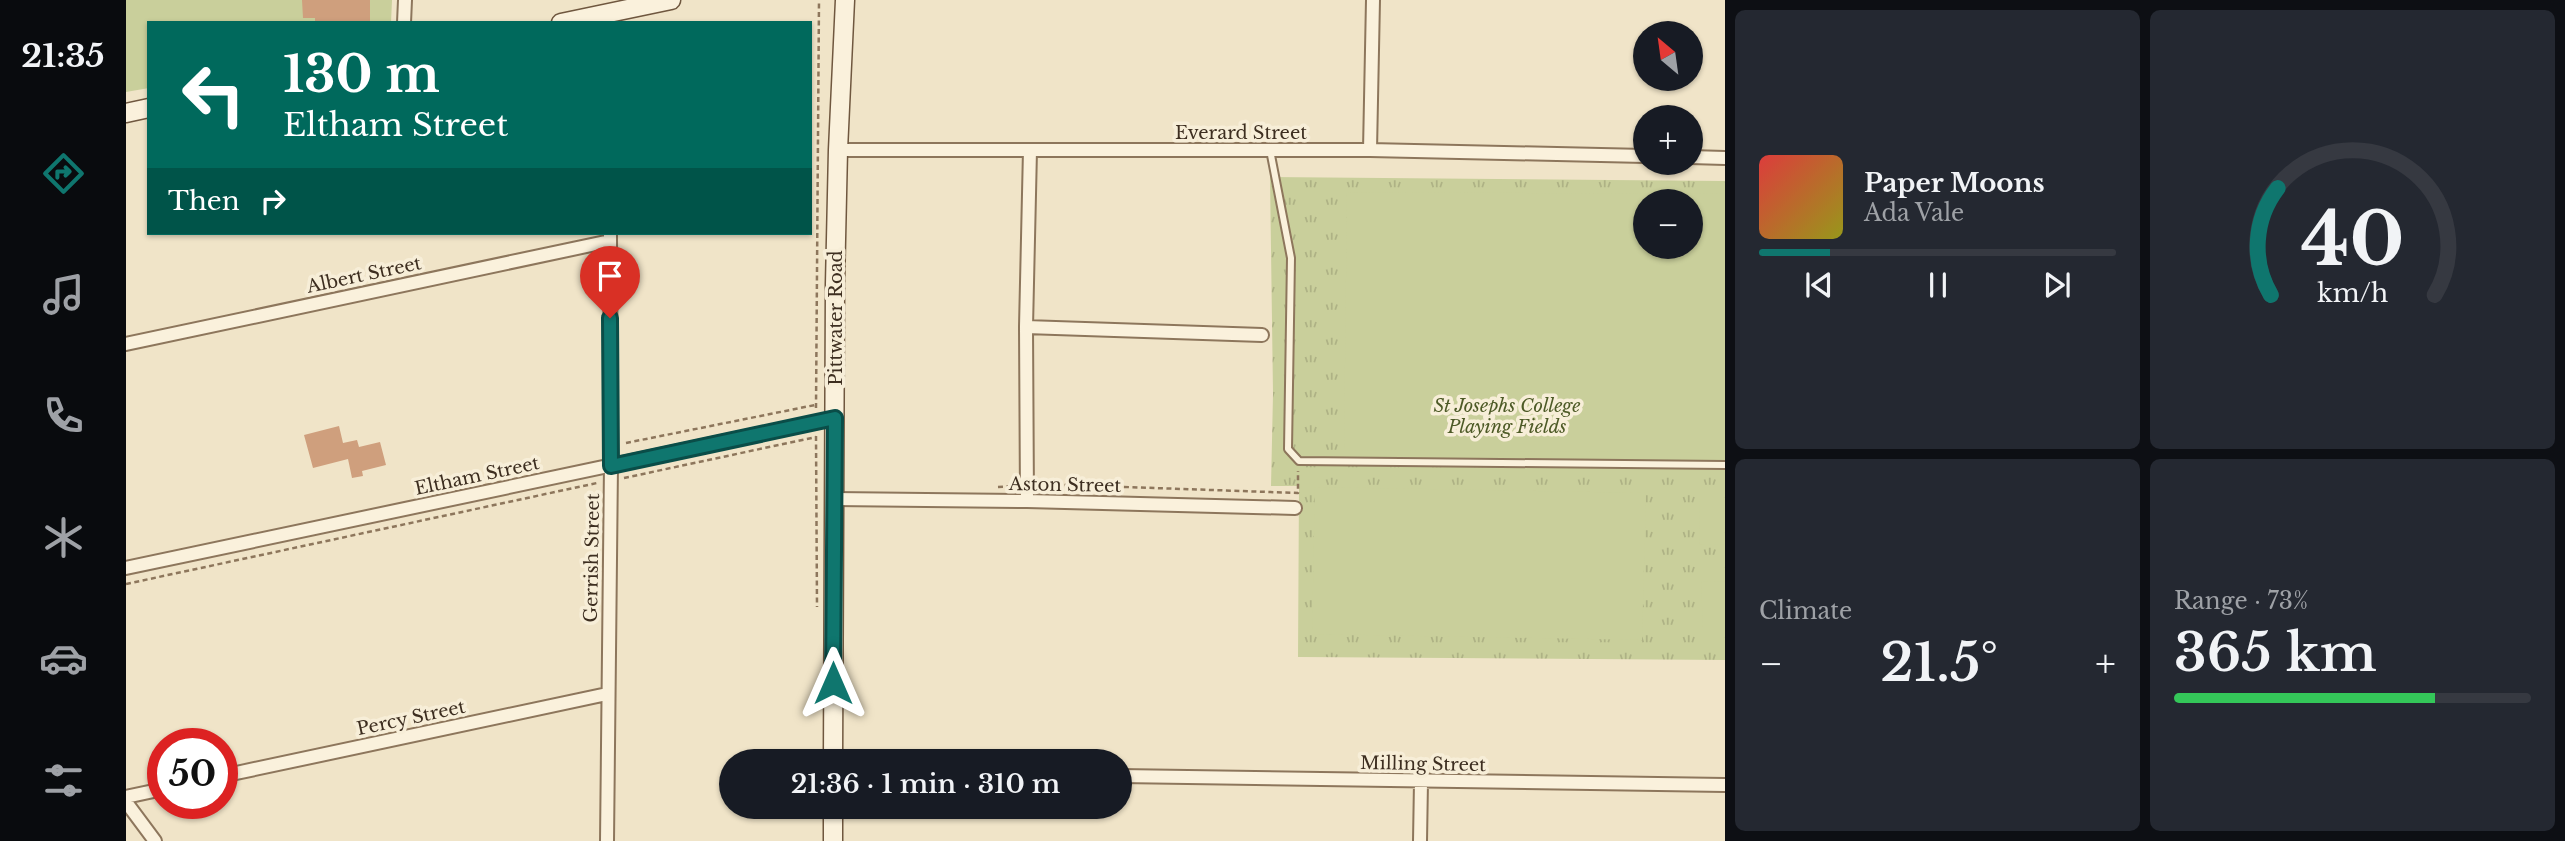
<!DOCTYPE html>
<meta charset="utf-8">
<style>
:root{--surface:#171b24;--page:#242831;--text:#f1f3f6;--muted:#9ea1a6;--line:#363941;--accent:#0f766e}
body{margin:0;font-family:"Libre Baskerville",serif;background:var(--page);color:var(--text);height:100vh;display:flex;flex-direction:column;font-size:26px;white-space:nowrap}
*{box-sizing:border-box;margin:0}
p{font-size:23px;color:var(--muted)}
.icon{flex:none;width:38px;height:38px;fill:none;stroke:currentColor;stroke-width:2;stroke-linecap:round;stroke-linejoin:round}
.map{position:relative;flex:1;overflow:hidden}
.drawer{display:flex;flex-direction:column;gap:10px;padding:10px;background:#0d0f14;width:840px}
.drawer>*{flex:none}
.top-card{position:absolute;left:21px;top:21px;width:665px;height:214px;border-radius:0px;box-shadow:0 2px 5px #0004;background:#00695c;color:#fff;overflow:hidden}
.needle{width:46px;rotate:331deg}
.controls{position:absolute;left:1507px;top:21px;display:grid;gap:14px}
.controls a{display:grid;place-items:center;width:70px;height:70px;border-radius:50%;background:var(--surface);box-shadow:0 2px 5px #0004;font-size:35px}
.speed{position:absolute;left:21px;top:728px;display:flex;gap:14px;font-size:35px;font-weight:700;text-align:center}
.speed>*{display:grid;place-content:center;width:91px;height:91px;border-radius:50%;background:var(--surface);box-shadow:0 2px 5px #0004;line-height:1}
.speed .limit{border:10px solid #d22;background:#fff;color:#111}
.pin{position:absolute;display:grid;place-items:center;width:60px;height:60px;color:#fff;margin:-72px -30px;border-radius:50% 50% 50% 0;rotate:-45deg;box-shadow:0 0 7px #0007}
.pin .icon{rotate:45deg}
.me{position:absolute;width:77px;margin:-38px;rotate:0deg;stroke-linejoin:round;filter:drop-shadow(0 0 5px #0008)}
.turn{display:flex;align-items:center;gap:24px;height:147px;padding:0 21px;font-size:32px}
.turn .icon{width:91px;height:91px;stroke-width:2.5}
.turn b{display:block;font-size:49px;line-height:60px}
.then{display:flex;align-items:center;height:66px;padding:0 21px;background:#0003;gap:14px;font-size:26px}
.big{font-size:52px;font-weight:600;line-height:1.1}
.drawer .tile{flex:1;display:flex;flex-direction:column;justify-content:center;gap:10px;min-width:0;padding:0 24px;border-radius:10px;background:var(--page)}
.drawer .dial{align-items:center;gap:0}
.dial svg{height:182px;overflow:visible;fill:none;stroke:var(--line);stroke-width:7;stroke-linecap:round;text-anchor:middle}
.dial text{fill:var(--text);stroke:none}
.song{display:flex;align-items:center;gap:21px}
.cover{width:84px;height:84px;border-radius:10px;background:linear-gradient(135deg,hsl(0 70% 55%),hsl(60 70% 35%))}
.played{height:7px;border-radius:4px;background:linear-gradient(90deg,var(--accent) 20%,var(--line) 20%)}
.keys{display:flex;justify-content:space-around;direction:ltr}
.heat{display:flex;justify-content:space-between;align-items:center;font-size:38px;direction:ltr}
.charge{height:10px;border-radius:5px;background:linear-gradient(90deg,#34c759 73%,var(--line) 0)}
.drawer .tiles{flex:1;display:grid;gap:10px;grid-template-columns:repeat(2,1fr)}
.trip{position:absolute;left:593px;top:749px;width:413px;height:70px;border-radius:35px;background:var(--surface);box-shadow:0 2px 5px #0004;font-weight:600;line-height:70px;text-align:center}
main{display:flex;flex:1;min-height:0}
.tabs{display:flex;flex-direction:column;width:126px;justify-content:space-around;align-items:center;background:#090b0e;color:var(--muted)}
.tabs .icon{width:49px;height:49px}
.tabs .current{color:var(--accent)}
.tabs b{font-size:32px;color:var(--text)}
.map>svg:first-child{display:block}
.park{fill:url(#park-tufts);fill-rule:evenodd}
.pitch{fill:#c9cf9b;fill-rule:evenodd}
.building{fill:#cf9f7d}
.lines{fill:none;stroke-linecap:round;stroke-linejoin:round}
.service-casing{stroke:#8d765c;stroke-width:10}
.minor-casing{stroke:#8d765c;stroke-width:16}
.secondary-casing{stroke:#6f573f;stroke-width:21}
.path{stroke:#8d765c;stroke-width:2.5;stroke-dasharray:5 3.5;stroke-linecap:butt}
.service{stroke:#faf1dc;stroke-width:6}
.minor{stroke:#faf1dc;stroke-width:12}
.secondary{stroke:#faf1dc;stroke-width:18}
.route-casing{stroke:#0a4d48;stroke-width:18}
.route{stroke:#0f766e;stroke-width:12}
.labels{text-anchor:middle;stroke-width:7;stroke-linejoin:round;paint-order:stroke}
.street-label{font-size:18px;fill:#3d2e20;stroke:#f7eed8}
.park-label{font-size:18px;font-style:italic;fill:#4d5a26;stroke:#f7eed8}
</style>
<main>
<nav class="tabs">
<b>21:35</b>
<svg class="icon current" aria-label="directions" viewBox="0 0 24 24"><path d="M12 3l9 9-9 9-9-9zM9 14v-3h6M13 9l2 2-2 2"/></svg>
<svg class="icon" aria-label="music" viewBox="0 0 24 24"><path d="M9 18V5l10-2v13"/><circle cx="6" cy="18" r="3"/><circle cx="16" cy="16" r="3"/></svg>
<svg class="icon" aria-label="phone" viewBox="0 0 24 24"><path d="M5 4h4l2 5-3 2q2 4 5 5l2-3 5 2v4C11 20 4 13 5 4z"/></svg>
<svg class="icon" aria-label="climate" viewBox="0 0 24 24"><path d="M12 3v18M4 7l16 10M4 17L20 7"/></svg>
<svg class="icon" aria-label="car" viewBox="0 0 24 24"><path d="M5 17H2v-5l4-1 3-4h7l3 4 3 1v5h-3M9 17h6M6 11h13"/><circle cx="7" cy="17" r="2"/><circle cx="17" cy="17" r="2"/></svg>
<svg class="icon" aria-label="filters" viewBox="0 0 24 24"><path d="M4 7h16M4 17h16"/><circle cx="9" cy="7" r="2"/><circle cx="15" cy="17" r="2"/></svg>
</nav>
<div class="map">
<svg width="1599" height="841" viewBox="0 0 1599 841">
<defs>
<pattern id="park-tufts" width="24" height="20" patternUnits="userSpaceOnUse" patternTransform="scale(1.75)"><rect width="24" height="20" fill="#c9cf9b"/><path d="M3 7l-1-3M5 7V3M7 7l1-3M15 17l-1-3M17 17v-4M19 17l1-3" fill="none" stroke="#aeb285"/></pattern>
</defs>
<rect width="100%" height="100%" fill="#f0e4c8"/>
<path class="park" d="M1144,177L1599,181V660L1172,657L1173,486H1145L1147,394ZM1519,201H1564V247H1519Z"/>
<path class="pitch" d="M0,0H266L265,23H23V88L0,92Z
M1221,192L1599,194V453L1552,452V461H1505V452L1218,450ZM1564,201V247H1519V201Z
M1189,487L1520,493L1516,640L1186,634Z
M1573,499H1597L1599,544L1574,545Z
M1599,581V627H1577L1575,582Z"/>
<path class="building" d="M176,0H244V23H189V18H177Z
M213,426L217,443L231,440L233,447L254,442L260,465L236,471L237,476L226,478L222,459L187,468L178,435Z"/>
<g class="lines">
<defs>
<path id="service" d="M1144,150L1165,258L1162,449L1173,461L1599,465"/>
<path id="minor" d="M278,23L279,0
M712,150H1244L1519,156
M1244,150L1247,0
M1564,157L1599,158
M900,327L1136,335
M0,344L484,241
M708,499L901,501L1169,508
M901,501L900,327L904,150
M0,568L709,418
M96,776L481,694
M994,776L1599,785
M0,797L37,789
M0,802L29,841
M481,841L485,465L484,233
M1294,841L1295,782"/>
<path id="secondary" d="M435,23L545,0
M0,113L23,108
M707,761L709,284L712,150L719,0
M707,841V807"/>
</defs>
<use href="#service" class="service-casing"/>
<use href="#minor" class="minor-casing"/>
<use href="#secondary" class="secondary-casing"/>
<path class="path" d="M690,408L693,0
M690,436L691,607
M500,443L689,405
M498,478L690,437
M913,484L1172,493V471
M872,487L889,486
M0,584L471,483"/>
<use href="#service" class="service"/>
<use href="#minor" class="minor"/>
<use href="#secondary" class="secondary"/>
</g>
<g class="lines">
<defs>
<path id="route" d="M484,318L485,466L709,418L707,683"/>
</defs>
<use href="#route" class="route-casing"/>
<use href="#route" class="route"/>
</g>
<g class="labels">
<g class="street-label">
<text x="1115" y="139">Everard Street</text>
<text transform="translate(238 275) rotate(-12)" y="6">Albert Street</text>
<text transform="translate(710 318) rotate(-90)" y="6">Pittwater Road</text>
<text transform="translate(351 476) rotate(-12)" y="6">Eltham Street</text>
<text transform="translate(939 485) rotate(1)" y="6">Aston Street</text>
<text transform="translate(466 558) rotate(-89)" y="6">Gerrish Street</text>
<text transform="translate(285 718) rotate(-12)" y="6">Percy Street</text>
<text transform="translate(1297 764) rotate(1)" y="6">Milling Street</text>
</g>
<g class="park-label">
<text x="1381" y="412">St Josephs College<tspan x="1381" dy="21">Playing Fields</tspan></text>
</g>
</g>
</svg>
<div class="controls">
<a><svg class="needle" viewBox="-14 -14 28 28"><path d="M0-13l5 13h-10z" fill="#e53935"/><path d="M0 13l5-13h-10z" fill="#9ea1a6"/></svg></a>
<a>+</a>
<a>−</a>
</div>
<div class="speed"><div class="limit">50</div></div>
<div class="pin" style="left:484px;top:318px;background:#d93025"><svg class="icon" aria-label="arrive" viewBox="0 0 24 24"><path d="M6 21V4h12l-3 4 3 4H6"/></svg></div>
<svg class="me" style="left:707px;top:683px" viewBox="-20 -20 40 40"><path d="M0-17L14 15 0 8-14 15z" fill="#0f766e" stroke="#fff" stroke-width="4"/></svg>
<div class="trip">21:36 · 1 min · 310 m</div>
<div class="top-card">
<div class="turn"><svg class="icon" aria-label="left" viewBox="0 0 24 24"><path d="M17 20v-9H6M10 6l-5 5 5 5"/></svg><div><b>130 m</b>Eltham Street</div></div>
<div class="then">Then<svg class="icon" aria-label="right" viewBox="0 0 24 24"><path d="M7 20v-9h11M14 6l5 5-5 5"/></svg></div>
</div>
</div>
<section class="drawer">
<div class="tiles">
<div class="tile">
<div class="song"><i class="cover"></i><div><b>Paper Moons</b><p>Ada Vale</p></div></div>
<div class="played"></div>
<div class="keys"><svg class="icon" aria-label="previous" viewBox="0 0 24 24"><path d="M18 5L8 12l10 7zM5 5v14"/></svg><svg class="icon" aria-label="pause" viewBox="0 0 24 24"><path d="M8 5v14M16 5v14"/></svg><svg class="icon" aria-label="next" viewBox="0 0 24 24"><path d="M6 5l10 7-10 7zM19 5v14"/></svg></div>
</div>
<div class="tile dial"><svg viewBox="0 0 100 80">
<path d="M14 69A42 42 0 1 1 86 69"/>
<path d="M14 69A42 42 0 0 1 17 22" stroke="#0f766e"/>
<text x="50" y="56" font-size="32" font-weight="700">40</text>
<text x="50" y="72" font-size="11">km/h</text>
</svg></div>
<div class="tile"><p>Climate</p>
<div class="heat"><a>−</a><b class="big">21.5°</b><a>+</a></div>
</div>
<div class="tile"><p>Range · 73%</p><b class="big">365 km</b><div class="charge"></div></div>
</div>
</section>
</main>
